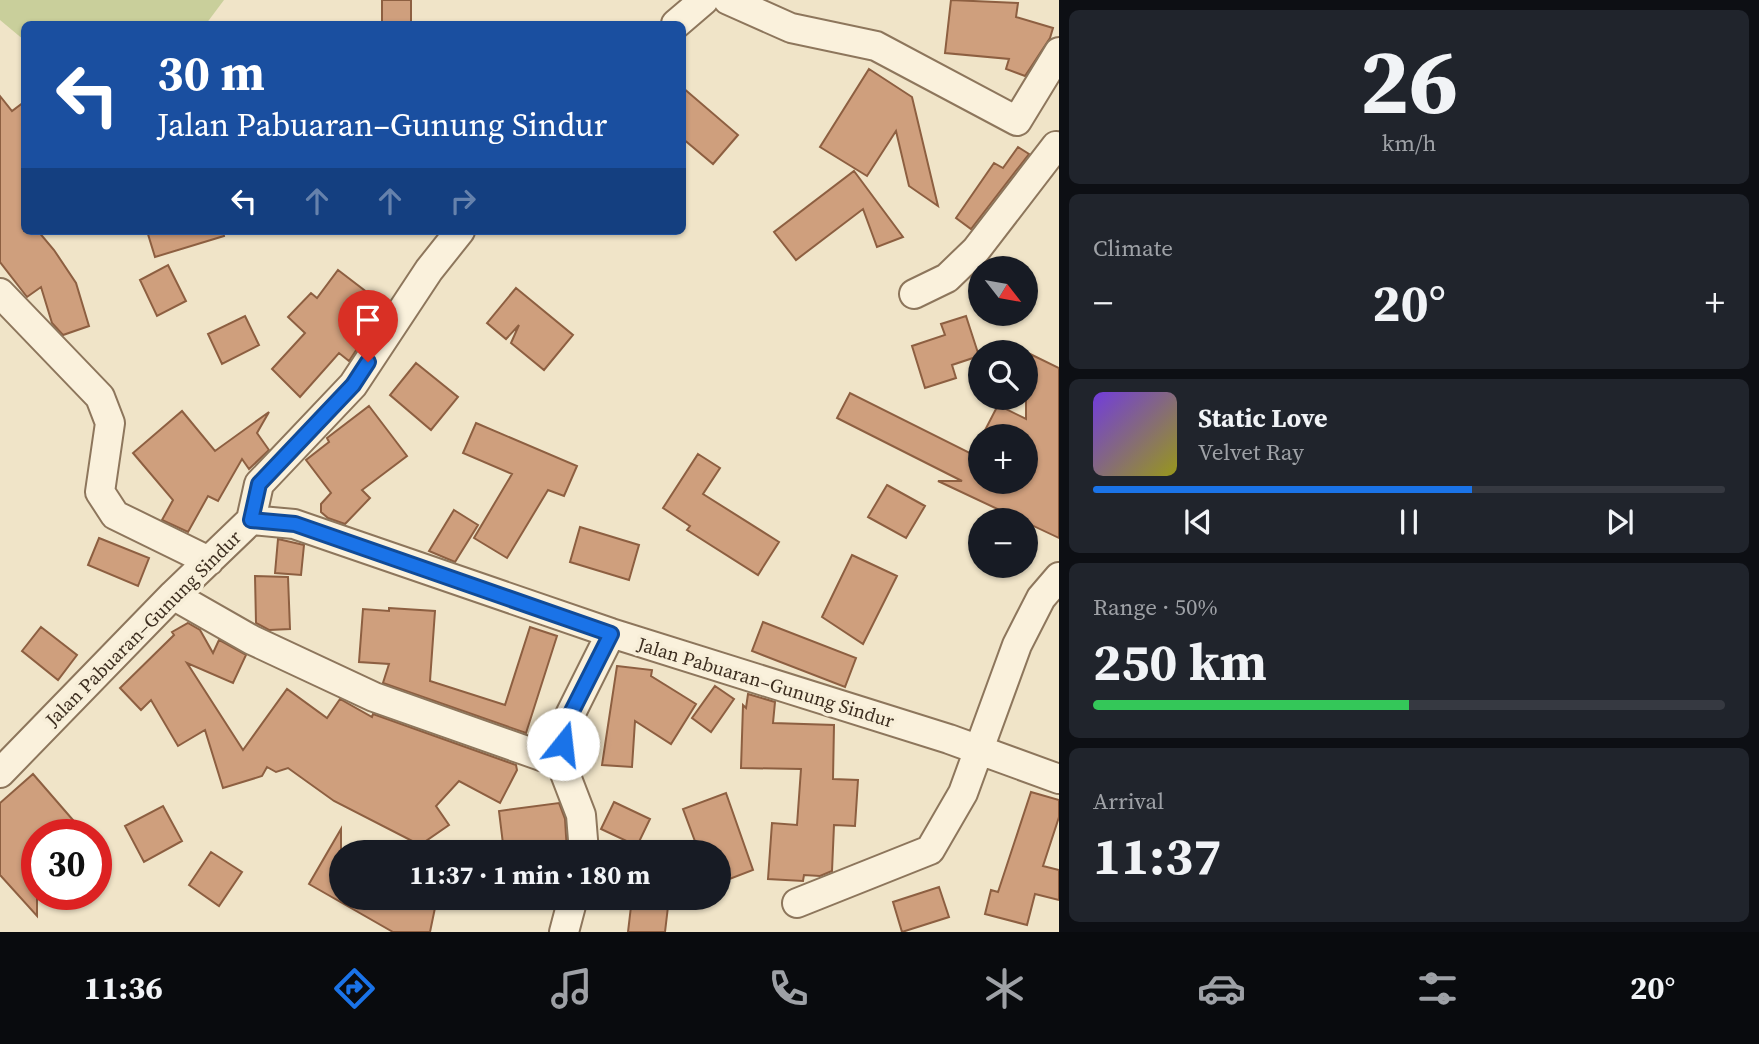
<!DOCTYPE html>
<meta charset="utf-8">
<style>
:root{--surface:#171b24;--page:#20242c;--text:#f1f3f6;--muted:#9ea1a6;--line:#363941;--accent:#1a73e8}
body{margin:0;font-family:"Source Serif 4",serif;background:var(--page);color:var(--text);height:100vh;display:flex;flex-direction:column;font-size:26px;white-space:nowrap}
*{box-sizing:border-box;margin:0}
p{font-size:23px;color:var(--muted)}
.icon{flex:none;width:38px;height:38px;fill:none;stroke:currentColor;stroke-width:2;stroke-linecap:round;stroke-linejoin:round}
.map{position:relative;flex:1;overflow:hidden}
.panel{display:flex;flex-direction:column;gap:10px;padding:10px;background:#0d0f14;width:700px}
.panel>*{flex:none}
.hud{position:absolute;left:21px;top:21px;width:665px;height:214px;border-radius:10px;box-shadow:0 2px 5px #0004;background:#1a4fa0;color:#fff;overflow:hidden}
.needle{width:46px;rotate:121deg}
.controls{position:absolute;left:968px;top:256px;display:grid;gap:14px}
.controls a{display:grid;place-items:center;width:70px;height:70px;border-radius:50%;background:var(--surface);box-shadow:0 2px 5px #0004;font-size:35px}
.speed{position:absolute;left:21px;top:819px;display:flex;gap:14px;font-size:35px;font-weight:700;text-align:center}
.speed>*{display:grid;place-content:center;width:91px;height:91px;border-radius:50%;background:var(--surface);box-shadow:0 2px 5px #0004;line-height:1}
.speed .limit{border:10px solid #d22;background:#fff;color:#111}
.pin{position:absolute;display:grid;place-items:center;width:60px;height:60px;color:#fff;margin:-72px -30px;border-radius:50% 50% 50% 0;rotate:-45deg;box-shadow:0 0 7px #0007}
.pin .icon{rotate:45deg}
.me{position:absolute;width:77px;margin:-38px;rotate:16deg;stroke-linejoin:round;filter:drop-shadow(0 0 5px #0008)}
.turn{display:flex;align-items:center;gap:24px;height:147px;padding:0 21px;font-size:32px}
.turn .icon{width:91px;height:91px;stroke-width:2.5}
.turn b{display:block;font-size:49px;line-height:60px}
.lanes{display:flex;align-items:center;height:66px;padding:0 21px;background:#0003;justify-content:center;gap:35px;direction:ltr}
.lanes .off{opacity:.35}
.big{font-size:52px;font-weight:700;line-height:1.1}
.panel .card{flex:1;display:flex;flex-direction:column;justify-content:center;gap:10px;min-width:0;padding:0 24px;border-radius:10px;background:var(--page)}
.panel .dial{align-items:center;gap:0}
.dial b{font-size:91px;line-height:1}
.song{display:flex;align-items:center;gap:21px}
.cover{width:84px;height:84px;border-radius:10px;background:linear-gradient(135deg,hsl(260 70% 55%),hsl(60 70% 35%))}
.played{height:7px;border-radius:4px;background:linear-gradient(90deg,var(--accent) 60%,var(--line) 60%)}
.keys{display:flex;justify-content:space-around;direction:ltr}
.heat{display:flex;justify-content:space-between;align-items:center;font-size:38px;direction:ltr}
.charge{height:10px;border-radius:5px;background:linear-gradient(90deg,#34c759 50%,var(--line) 0)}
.trip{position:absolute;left:329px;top:840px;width:402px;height:70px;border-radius:35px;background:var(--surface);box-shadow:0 2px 5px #0004;font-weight:700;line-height:70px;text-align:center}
.menu{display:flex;height:112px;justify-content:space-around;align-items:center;background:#090b0e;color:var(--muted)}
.menu .icon{width:49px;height:49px}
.menu .on{color:var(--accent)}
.menu b{font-size:32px;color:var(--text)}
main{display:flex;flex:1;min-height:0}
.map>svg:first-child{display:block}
.green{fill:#c9cf9b}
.building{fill:#cf9f7d;stroke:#8d5f41;stroke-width:2}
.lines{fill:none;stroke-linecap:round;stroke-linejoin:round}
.minor-casing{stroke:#8d765c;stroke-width:32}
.minor{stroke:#faf1dc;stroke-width:28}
.route-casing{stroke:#114b97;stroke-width:18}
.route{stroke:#1a73e8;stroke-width:12}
.labels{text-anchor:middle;stroke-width:7;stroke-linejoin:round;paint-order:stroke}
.street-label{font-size:19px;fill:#3d2e20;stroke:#f7eed8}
</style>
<main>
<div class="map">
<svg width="1059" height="932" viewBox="0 0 1059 932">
<rect width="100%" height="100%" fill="#f0e4c8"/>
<path class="green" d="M0,0H224L206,24H24V40L0,20Z"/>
<path class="building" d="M382,0H411V22H382Z
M951,0L1018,3L1016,17L1053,28L1050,38L1025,76L1006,69L1009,59L945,53Z
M869,69L912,97L938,206L909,186L896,131L867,176L820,147Z
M682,87L738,135L713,164L682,138Z
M0,96L12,111L24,102V231H38L54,250L76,283L89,326L63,335L52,323L41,287L27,297L0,262Z
M1018,147L1029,154L971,229L956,218L994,163L1003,168Z
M854,171L903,237L877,247L863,209L796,260L774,232Z
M147,231H223L224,236L155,257Z
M168,265L186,301L157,316L140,280Z
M338,270L385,306L349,361L339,353L300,397L272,369L305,333L288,317L311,293L317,298Z
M516,288L573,335L544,370L511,343L519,325L506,339L487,323Z
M245,316L259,345L222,364L208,334Z
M966,316L979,356L952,365L956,378L925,388L912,346L945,335L941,324Z
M1026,352L1059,368V538L938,481H962L837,418L850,393L980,458V481H1026V436H982L998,405L1026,419Z
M416,363L458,397L431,430L390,395Z
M369,406L407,456L362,490L370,498L345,524L328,518L321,512V504L331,493L306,460L329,442L327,438Z
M182,411L215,451L269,412L257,433L269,450L249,469L242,459L218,501L208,496L188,532L162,520L173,500L133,453Z
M476,423L577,466L564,496L548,490L507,558L474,538L512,474L463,453Z
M698,454L720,468L703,494L779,542L758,575L687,530L690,526L663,508Z
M887,485L925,506L906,538L868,517Z
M454,510L478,525L455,562L429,551Z
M580,527L639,545L629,580L570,562Z
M99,538L149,558L138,586L88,565Z
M278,539L304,545L301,575L275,573Z
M852,555L897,576L863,644L822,617Z
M255,576L288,577L290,629L269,630L256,623Z
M389,608L435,611L430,681L505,705L530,627L557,636L526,733L383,683L389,664L359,662L363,609L389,611Z
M763,622L856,658L845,687L752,651Z
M188,623L200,630L213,653L219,640L246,655L233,683L187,663L243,750L287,689L327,718L340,699L372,717L373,714L516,765L517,770L500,803L459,781L436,806L449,825L420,845L334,801L288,768L276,772L267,767L262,776L223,788L205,730L178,746L151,700L141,710L120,688L174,635L172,632Z
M41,627L77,655L58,680L22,651Z
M617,666L652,670L651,676L696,704L671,744L635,721L632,767L602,765Z
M715,686L734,699L711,732L692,718Z
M748,694L775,702L773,723L834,725L833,779L858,780L855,826L834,825L832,871L820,876L804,875L803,881L768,879L772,823L797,825L801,769L741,768L743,705L746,708Z
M33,774L86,835H37V916L0,875V803Z
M1031,792L1059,800V817L1043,866L1059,870V900L1035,894L1027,925L985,914L991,890L998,892Z
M726,793L753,870L719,883V852H699L683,809Z
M614,802L650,819L637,846L601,829Z
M559,803L565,819L567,852H504L499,811Z
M163,806L182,841L144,862L125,826Z
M341,829V898H410L436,903L430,932H393L309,884Z
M211,852L242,872L219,906L189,885Z
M939,887L949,917L902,932L893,902Z
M632,898H669L665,932H628Z"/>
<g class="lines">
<defs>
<path id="minor" d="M728,0L791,28L876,46L1017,121L1059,52
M676,24L704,0
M0,293L100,397L110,423L100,492L115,515L209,561
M914,294L947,278L976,250L1056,146
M251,520L259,484L353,385L429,270L460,231
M173,595L252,640L374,697L561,763
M0,773L173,595L251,520L294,524L611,633L949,739L1059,779
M584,852L581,815L561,763L565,725L611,633
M797,903L930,850L963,793L1017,645L1041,598L1059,577
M564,932L573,898"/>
</defs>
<use href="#minor" class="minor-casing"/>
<use href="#minor" class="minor"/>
</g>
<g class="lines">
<defs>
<path id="route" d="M368,362L353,385L259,484L251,520L295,524L611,634L565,725L563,744"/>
</defs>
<use href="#route" class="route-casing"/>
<use href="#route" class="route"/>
</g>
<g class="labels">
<g class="street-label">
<text transform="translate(143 628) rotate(-45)" y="7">Jalan Pabuaran–Gunung Sindur</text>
<text transform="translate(766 682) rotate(17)" y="7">Jalan Pabuaran–Gunung Sindur</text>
</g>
</g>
</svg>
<div class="controls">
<a><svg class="needle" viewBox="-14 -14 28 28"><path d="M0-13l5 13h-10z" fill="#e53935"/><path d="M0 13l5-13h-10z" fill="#9ea1a6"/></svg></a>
<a><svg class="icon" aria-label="search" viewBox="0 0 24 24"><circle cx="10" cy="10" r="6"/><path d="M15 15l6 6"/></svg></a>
<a>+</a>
<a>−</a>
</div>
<div class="speed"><div class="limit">30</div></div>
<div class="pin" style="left:368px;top:362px;background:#d93025"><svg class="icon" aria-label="arrive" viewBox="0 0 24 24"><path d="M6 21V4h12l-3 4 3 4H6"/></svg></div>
<svg class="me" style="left:563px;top:744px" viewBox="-20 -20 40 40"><circle r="19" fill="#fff"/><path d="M0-13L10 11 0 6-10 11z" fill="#1a73e8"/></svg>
<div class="trip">11:37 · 1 min · 180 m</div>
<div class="hud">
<div class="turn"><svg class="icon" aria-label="left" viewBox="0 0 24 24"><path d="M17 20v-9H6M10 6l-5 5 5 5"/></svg><div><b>30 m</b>Jalan Pabuaran–Gunung Sindur</div></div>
<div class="lanes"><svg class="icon" aria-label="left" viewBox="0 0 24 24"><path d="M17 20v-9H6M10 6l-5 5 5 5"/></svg><svg class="icon off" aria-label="ahead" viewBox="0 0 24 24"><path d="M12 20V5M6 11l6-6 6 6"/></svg><svg class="icon off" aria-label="ahead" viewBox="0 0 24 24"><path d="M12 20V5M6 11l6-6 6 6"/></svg><svg class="icon off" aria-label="right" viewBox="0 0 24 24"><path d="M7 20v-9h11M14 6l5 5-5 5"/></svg></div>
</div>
</div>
<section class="panel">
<div class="card dial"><b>26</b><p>km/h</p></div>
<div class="card"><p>Climate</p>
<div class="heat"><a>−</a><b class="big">20°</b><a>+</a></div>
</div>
<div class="card">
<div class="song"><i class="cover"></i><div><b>Static Love</b><p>Velvet Ray</p></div></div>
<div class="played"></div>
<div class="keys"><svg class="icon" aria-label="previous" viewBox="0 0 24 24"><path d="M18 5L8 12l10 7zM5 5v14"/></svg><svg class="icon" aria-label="pause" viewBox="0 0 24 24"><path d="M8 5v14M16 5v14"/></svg><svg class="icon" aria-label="next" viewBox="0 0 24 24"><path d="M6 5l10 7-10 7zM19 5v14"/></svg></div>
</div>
<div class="card"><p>Range · 50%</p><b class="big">250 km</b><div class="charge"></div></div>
<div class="card"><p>Arrival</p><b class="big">11:37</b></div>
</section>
</main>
<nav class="menu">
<b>11:36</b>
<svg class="icon on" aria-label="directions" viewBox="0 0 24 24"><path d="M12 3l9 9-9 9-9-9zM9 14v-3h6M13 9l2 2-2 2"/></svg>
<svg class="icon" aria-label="music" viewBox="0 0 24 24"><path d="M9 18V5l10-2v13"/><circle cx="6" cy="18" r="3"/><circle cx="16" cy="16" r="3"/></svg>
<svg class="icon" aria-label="phone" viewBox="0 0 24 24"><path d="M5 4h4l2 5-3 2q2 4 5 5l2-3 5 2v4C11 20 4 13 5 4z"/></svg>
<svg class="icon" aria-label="climate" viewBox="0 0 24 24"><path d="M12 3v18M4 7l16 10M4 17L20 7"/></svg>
<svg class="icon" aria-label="car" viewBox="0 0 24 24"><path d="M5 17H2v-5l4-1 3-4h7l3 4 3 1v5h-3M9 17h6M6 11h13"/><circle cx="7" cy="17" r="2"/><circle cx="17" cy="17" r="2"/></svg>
<svg class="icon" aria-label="filters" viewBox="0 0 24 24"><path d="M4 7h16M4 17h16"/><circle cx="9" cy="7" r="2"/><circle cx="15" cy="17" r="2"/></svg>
<b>20°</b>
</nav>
